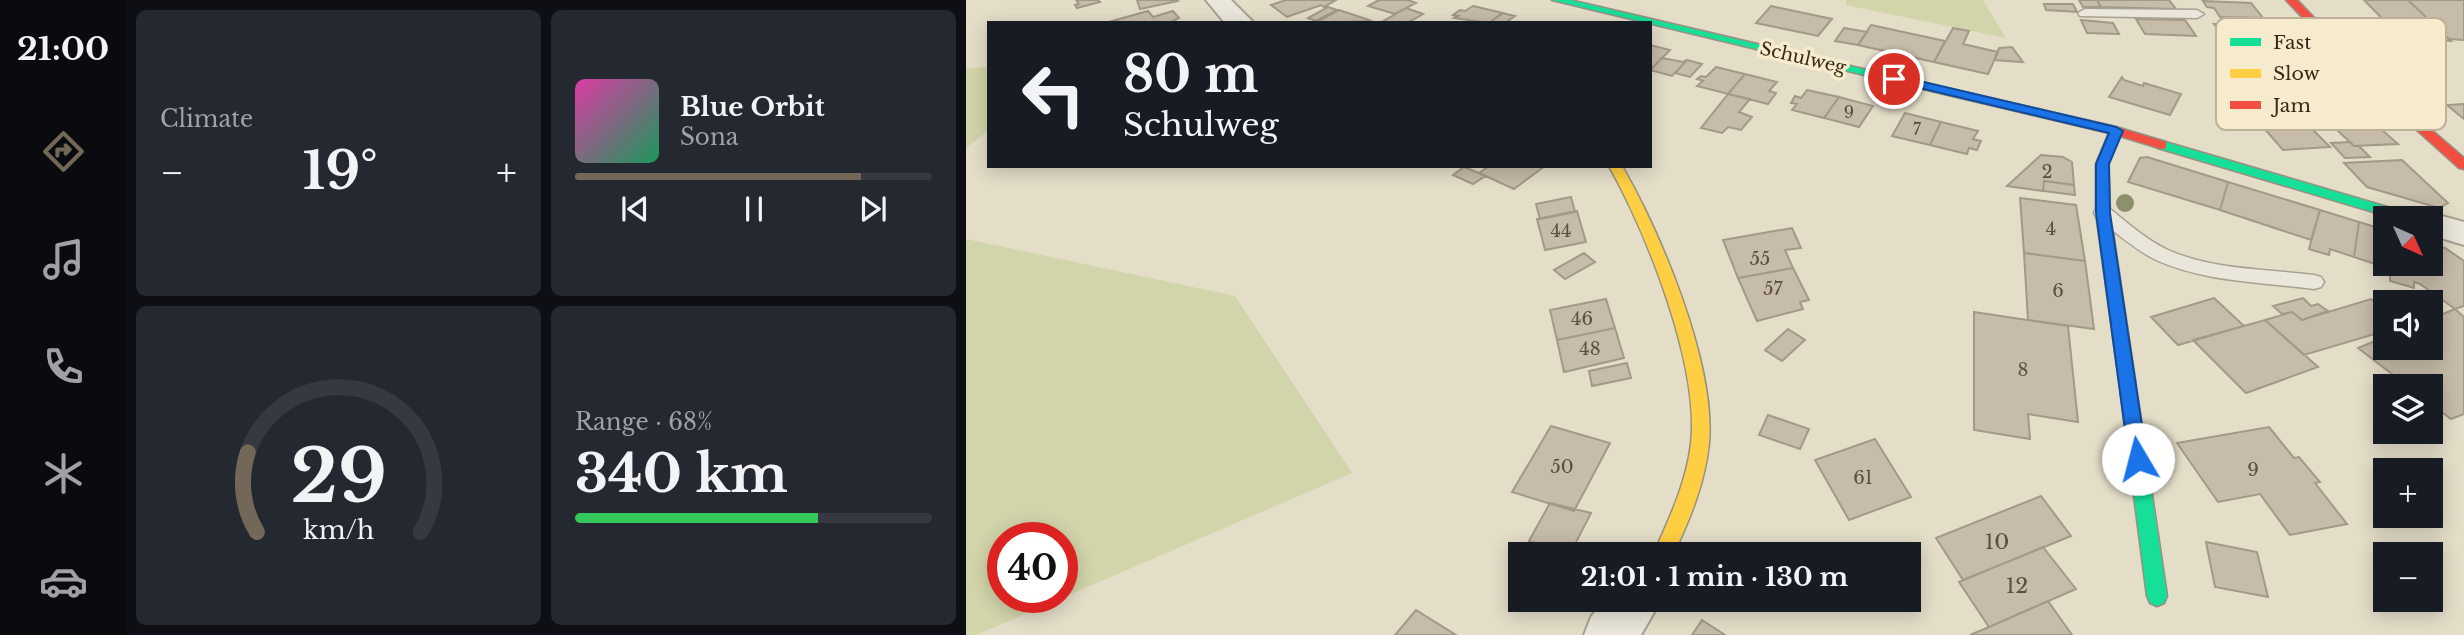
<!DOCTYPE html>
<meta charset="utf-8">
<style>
:root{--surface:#171b24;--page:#242831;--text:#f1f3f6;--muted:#9ea1a6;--line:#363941;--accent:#736858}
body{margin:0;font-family:"Libre Baskerville",serif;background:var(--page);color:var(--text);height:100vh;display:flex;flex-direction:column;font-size:26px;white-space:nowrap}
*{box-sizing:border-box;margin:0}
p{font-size:23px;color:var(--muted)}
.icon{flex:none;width:38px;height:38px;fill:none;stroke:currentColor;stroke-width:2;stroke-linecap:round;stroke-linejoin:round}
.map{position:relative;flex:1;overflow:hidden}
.panel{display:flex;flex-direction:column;gap:10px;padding:10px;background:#0d0f14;width:840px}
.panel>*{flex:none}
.guide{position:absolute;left:21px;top:21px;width:665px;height:147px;border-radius:0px;box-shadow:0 4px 18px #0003;background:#171b24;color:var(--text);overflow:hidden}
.needle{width:46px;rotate:135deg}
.fabs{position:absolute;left:1407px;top:206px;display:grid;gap:14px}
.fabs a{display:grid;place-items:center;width:70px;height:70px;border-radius:0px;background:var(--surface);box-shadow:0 4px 18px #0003;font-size:35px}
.speed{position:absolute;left:21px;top:522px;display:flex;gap:14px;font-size:35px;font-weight:700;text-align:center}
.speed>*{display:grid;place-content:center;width:91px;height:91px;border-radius:50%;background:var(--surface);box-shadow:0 4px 18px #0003;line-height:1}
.speed .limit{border:10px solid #d22;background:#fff;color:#111}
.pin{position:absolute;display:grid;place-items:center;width:60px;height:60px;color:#fff;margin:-30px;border:4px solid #fff;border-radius:50%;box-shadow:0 2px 7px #0007}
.me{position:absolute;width:77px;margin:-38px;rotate:352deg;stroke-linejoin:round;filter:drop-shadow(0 0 5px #0008)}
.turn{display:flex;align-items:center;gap:24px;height:147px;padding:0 21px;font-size:32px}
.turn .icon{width:91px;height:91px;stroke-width:2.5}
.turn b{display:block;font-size:49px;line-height:60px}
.big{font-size:52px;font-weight:700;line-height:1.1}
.panel .tile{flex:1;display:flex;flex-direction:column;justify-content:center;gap:10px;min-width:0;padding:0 24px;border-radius:10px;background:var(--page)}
.panel .dial{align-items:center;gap:0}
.dial svg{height:182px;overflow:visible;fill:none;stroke:var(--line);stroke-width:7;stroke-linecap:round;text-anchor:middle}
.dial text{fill:var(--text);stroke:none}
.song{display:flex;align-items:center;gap:21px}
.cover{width:84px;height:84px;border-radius:10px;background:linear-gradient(135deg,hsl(320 70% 55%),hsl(150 70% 35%))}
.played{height:7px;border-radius:4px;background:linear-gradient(90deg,var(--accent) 80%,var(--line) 80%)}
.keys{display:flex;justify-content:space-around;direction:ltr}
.heat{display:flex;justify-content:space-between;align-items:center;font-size:38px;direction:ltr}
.charge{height:10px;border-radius:5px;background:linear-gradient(90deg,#34c759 68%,var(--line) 0)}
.panel .tiles{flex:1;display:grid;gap:10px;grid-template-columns:repeat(2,1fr)}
.trip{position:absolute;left:542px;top:542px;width:413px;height:70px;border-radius:0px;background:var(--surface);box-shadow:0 4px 18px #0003;font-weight:700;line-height:70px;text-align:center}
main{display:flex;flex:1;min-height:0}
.dock{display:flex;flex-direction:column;width:126px;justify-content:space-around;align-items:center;background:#090b0e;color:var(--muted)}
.dock .icon{width:49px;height:49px}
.dock .selected{color:var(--accent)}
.dock b{font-size:32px;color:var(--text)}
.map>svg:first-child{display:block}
.green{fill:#d2d4aa;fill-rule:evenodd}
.building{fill:#c7bba9;stroke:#a49888;stroke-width:2}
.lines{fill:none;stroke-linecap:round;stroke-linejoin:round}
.lane-casing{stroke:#a8a192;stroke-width:3}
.street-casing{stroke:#a8a192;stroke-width:4}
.fast-casing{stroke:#989182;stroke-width:3}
.slow-casing{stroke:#989182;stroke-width:3}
.jam-casing{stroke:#989182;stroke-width:3}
.lane{fill:#ebe6db;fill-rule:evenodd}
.street{fill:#ebe6db;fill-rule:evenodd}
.fast{fill:#16e098;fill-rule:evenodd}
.slow{fill:#ffcf43;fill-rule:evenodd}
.jam{fill:#f24e42;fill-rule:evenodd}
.tree{fill:#8c916c}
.route{fill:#1a73e8;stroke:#114b97;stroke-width:2}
.labels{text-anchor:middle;stroke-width:7;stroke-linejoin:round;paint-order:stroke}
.far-number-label{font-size:16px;fill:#5a4e3e}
.far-street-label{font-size:18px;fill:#36291b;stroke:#f6eccd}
.number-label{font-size:18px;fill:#5a4e3e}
.near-number-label{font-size:21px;fill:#5a4e3e}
.key{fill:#f6eccd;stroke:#bcb298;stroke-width:2}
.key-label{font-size:19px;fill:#36291b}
</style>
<main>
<nav class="dock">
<b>21:00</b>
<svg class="icon selected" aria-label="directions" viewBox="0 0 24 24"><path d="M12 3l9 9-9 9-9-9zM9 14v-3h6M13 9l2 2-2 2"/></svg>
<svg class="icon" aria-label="music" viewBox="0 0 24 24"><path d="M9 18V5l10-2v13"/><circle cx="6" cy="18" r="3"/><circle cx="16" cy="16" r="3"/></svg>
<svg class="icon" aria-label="phone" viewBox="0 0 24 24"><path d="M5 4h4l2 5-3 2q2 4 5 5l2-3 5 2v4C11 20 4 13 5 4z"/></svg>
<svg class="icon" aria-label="climate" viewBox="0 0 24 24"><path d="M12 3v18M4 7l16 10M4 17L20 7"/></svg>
<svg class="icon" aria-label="car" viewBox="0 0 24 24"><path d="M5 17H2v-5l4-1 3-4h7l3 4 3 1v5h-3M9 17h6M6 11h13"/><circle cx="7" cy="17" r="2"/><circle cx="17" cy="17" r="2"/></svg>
</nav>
<section class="panel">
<div class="tiles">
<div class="tile"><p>Climate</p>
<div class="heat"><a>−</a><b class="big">19°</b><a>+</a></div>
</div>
<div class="tile">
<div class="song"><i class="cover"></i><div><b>Blue Orbit</b><p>Sona</p></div></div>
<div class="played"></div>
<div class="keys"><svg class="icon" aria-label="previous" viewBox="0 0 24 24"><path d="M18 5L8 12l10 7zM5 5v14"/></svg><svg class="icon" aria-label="pause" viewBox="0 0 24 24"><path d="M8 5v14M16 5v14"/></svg><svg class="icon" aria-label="next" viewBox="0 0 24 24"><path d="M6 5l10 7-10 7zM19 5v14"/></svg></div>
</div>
<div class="tile dial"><svg viewBox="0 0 100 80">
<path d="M14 69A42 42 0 1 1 86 69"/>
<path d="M14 69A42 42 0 0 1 10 34" stroke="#736858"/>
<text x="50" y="56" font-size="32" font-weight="700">29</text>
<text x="50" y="72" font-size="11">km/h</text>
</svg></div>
<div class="tile"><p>Range · 68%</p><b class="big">340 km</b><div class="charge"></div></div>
</div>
</section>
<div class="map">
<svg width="1498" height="635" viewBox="0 0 1498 635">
<rect width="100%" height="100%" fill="#e4ddc8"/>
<path class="green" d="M880,0H1017L1040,38L880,5Z
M23,67V130L0,148V68Z
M0,239L269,296L386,473L10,635H0ZM37,537H96V597H37Z"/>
<path class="building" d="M110,0H132L134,2L111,8L109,5L113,4Z
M171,0H211L212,1L174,9Z
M320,0H370L358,7L355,5L321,17L305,5Z
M413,0H442L450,3L429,14L402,6Z
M1113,0H1131L1135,7H1117Z
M1131,0H1203L1210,9L1135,7Z
M1398,0H1442L1485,41L1436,39Z
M1442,0H1498V40L1483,39Z
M1237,1L1285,3L1297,18L1254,17L1248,8L1241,7Z
M1078,4H1107L1111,12L1080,10Z
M507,6L537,13L523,23L488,18L492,16L487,15L494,10L499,11Z
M805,6L866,19L852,36L790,23Z
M362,7L371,10L350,21L342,18Z
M440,8L457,14L441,23H414Z
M373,10L406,21L348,23Z
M182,11L187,17L207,11L213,18L203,23H139Z
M536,13L549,16L539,23H523Z
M1254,17L1297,18L1310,34L1254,32L1248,24H1259Z
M1170,19L1219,20L1230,36L1179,34Z
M1115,20L1147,23L1153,34L1121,33Z
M905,25L979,41L968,62L892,45Z
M878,28L901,32L892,45L869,41Z
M987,28L1003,31L997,44L1032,52L1022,74L968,62Z
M684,45L704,50L684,70Z
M1046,47L1057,62L1028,60L1033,48Z
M696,58L717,62L721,60L706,76L684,70Z
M721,60L736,64L724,77L709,73Z
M750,67L779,74L762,94L731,86L737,81L731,79L735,76L740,77Z
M779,74L811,82L803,91L810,93L802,104L762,94Z
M1156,77L1158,80L1177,86L1178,83L1215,94L1204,115L1143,97Z
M841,90L873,97L858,118L826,110L831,104L825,103L829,96L835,98Z
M762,94L784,99L773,112L786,117L775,130L762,127L756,133L735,128Z
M873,97L907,106L893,127L858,118Z
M1498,104V119L1481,105Z
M939,113L975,122L964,145L926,136Z
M1398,114L1432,144L1388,146L1356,116Z
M1334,117L1364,147L1317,150L1289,118Z
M975,122L1012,131L1007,139L1015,141L1011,150L1003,148L1001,154L964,145Z
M1384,142L1388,146H1393L1404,157L1379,158L1365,143Z
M1075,155L1097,157L1106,162L1108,185L1078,181L1077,191L1041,186Z
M1181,157L1262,182L1254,210L1162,182L1174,158Z
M1436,160L1482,203L1473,208L1401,187L1378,163Z
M523,166H579L548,189L513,173Z
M498,167L513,173L519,176L507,184L487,175Z
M1078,181L1108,185L1109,195L1077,191Z
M1262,182L1354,210L1345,240L1254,210Z
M605,197L609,212L574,219L570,204Z
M1054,198L1110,205L1119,261L1058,253Z
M1354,210L1393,222L1388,257L1364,249L1363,255L1343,249Z
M611,211L620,242L579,250L571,219Z
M1393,222L1419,230V264H1465V244L1479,248L1498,261V306L1489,309L1454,284L1448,282V288L1424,281V269L1388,257Z
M826,228L835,248L819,250L827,268L772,278L757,240Z
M618,253L629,262L599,279L588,270Z
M1058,253L1119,261L1128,329L1062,320Z
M827,268L843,300L834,302L837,309L791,321L772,278Z
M1248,298L1278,326L1212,345L1185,317Z
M1337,298L1345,306L1352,304L1362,311L1336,320L1326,312L1316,314L1307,306Z
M640,299L649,328L591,340L584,310Z
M1405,299L1419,311V331L1338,355L1299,320L1326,312L1336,320Z
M1489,309L1498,317V414L1485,419L1465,404V387H1443L1392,348L1419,337V348H1465V319Z
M1008,312L1102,326L1112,422L1062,414L1064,439L1008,430Z
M1299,320L1352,367L1280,393L1227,340Z
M649,328L658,358L598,372L591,340Z
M822,329L839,340L816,361L799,350Z
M661,363L665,378L626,386L623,371Z
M802,415L843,429L834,449L793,435Z
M585,426L644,443L608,511L546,492Z
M1303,427L1328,458L1333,457L1354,482L1349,483L1381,524L1324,535L1294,494L1252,502L1211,443Z
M909,439L945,497L883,520L849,460Z
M1075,496L1105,536L997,580L970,538Z
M584,503L625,513L604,554L563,541Z
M1240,542L1291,552L1302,597L1249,587Z
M1077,547L1110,589L1023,627L993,582Z
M1082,601L1106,635H1004L1023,627Z
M450,610L490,635H429Z
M736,620L759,635H726Z"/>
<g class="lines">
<defs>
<path id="lane" d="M1119,9L1231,10L1238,14L1231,18L1114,16L1112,13Z
M1137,207L1144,209C1162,223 1180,240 1202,250C1246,270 1300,269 1348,275L1355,277L1358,282L1355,287L1348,289C1295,282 1237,282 1188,259C1167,248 1149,232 1130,217L1128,213L1130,209Z"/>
<path id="street" d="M240,0H265L288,23H259Z
M1465,213L1498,222V245L1465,235V219H1451Z
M638,600H695L675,635H618L625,617Z"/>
<path id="fast" d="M586,0H604L944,80L950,83L944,86Z
M1196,141L1452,216L1454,219H1431L1192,148V142Z
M1161,373L1167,375L1169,380L1201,596L1198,603L1191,606L1184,603L1181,596L1153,380L1155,375Z"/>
<path id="slow" d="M643,166H656C695,234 750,364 743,443C739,483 724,519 707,555H687C703,519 720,484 725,444C734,366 681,234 643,166Z"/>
<path id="jam" d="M1320,0H1331L1412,84L1498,158V169L1493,168L1404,88Z
M944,80L1150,127L1200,142V148L1196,149L1154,136L1142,164L1144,213L1169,380L1167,385H1155L1153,380L1130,213V164L1143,133L940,85V81Z"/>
</defs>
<use href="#lane" class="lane-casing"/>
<use href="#street" class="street-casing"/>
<use href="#fast" class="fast-casing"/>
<use href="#slow" class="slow-casing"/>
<use href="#jam" class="jam-casing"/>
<use href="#lane" class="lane"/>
<use href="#street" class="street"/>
<use href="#fast" class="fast"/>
<use href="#slow" class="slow"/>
<use href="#jam" class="jam"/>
</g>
<circle class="tree" cx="1159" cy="203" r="9"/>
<path class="route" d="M928,75L1150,127L1157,131L1143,164L1144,213L1181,459L1178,464L1172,467L1165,464L1163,459L1130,213V164L1143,133L924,81V76Z"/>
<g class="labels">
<g class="far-number-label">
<text x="883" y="118">9</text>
<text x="951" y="135">7</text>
</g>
<g class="far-street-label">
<text transform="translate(837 58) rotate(13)" y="6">Schulweg</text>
</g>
<g class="number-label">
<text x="1081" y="178">2</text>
<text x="1085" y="235">4</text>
<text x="595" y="237">44</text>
<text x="794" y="265">55</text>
<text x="807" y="295">57</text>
<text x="1092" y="297">6</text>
<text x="616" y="325">46</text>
<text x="624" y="355">48</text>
<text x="1057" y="376">8</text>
<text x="596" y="473">50</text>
<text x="1287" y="476">9</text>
<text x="897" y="484">61</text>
</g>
<g class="near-number-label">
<text x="1031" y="549">10</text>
<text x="1051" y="593">12</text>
</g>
</g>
<rect x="1250" y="18" width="230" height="112" rx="10" class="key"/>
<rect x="1264" y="38" width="31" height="8" fill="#16e098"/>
<rect x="1264" y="69" width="31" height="9" fill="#ffcf43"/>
<rect x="1264" y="101" width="31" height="8" fill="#f24e42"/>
<g class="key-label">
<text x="1307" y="49">Fast</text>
<text x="1307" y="80">Slow</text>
<text x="1307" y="112">Jam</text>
</g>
</svg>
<div class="fabs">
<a><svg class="needle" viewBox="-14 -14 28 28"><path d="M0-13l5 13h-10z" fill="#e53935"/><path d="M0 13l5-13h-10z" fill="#9ea1a6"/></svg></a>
<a><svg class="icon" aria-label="sound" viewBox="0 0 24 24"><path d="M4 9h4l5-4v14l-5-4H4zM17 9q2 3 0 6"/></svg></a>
<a><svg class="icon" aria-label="layers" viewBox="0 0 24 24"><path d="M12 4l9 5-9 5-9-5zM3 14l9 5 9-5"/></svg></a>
<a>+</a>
<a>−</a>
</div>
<div class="speed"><div class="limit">40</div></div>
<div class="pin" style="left:928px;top:79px;background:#d93025"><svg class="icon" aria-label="arrive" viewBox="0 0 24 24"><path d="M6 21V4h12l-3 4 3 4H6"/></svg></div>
<svg class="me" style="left:1172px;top:459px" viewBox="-20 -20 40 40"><circle r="19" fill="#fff"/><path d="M0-13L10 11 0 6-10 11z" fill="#1a73e8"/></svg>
<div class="trip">21:01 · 1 min · 130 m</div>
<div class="guide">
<div class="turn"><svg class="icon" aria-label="left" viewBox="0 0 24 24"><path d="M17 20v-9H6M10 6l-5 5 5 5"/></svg><div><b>80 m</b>Schulweg</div></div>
</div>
</div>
</main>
